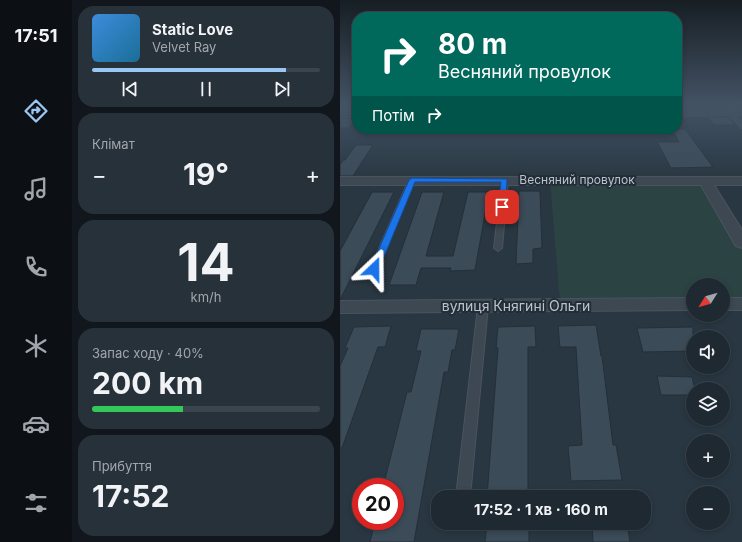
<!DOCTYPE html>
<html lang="uk">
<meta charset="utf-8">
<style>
:root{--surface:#1f2932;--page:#27313a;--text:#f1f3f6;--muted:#a1a6ac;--line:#3c454d;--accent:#99c6f2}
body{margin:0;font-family:Inter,sans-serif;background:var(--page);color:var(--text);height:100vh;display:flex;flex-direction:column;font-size:15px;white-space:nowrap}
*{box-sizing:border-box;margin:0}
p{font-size:13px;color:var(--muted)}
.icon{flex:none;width:22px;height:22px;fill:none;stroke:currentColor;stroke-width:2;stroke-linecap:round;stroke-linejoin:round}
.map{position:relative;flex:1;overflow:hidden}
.drawer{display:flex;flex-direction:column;gap:6px;padding:6px;background:#11171c;width:268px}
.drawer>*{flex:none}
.guide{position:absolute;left:12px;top:12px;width:330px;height:122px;border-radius:16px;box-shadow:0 2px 6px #0003,0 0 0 1px var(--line);background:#00695c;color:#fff;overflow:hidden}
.needle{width:26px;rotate:233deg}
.buttons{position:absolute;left:346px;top:278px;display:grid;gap:8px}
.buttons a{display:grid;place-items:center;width:44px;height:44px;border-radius:50%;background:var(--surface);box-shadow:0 2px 6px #0003,0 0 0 1px var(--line);font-size:20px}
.speed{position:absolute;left:12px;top:478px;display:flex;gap:8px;font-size:20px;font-weight:700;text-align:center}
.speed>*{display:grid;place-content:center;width:52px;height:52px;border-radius:50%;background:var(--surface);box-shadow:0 2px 6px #0003,0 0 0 1px var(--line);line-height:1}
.speed .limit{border:6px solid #d22;background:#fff;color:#111}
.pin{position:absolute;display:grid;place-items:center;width:34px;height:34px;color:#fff;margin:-17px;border-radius:8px;box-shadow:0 2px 6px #0006}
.me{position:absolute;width:44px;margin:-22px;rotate:23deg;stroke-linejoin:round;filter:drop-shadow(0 0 3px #0008)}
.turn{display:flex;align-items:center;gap:14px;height:84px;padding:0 20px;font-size:18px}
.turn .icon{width:52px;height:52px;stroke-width:2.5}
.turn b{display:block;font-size:28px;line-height:34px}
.then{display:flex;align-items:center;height:38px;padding:0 20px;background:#0003;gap:8px;font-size:15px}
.big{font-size:30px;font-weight:700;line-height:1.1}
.drawer .tile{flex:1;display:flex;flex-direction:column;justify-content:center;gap:6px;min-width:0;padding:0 14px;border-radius:16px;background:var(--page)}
.drawer .dial{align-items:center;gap:0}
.dial b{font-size:52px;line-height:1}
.song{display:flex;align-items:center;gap:12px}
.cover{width:48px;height:48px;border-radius:6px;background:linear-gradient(135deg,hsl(210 70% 55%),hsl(200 70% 35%))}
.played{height:4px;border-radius:2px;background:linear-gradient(90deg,var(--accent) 85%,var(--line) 85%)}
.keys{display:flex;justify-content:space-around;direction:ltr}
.heat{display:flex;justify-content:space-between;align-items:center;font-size:22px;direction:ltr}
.charge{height:6px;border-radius:3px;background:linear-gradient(90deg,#34c759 40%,var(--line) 0)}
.trip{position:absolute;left:91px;top:490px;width:220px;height:40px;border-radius:16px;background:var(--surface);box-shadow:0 2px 6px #0003,0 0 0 1px var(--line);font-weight:700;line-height:40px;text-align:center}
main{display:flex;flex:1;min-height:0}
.tabs{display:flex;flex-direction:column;width:72px;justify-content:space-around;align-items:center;background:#0c1014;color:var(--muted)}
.tabs .icon{width:28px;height:28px}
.tabs .active{color:var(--accent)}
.tabs b{font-size:18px;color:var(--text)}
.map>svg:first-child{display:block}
.green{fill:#2b4343}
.building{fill:#3b4b58;stroke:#242f39}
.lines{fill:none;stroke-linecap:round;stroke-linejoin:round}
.service-casing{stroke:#4a545e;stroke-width:2}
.minor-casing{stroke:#4a545e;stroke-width:2}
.service{fill:#3d4852;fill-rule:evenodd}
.minor{fill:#3d4852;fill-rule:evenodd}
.route{fill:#1a73e8;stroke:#114b97}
.labels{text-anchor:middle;stroke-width:4;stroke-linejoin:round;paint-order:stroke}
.far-street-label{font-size:12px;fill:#bac3cc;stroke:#222d37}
.street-label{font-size:14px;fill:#bac3cc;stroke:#222d37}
</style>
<main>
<nav class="tabs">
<b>17:51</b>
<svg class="icon active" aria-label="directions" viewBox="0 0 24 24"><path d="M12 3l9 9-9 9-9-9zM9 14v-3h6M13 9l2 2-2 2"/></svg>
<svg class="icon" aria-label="music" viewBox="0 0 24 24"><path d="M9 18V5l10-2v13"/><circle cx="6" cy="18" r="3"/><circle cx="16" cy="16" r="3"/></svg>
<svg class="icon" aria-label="phone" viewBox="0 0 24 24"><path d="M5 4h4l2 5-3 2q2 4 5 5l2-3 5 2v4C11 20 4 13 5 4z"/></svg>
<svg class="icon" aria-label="climate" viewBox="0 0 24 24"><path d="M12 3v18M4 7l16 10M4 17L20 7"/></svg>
<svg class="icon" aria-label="car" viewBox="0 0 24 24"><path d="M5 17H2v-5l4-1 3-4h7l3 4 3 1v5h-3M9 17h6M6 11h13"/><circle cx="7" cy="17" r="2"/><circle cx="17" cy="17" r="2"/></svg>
<svg class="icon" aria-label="filters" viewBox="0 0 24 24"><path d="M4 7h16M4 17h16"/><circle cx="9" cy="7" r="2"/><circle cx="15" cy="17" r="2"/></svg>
</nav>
<section class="drawer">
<div class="tile">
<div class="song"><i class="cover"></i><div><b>Static Love</b><p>Velvet Ray</p></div></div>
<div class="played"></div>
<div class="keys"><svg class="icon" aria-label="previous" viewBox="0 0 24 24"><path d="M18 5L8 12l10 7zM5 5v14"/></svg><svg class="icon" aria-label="pause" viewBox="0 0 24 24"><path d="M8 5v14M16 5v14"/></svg><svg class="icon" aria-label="next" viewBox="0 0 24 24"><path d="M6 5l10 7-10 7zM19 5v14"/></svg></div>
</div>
<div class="tile"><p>Клімат</p>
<div class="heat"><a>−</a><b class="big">19°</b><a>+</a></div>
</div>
<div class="tile dial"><b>14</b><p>km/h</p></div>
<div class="tile"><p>Запас ходу · 40%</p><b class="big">200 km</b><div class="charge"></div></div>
<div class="tile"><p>Прибуття</p><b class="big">17:52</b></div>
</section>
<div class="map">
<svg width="402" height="542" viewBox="0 0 402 542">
<rect width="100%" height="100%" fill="#293742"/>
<path class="green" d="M210,180L365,181L402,243V304H383V285H353V304L222,305L219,292Z"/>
<path class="building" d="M0,104H17V110H0Z
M357,104H377L380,108H360Z
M367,117H388L395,125H374Z
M0,118H17V119L9,128H0Z
M332,129H345L373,167L331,168L317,142H339Z
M16,145H33L13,176H0V165L3,160H5Z
M179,191H200L202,248L193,249V263L176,264Z
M32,192H54L0,300V251Z
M82,192H104L86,256H113L128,192H149L135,270L110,271L111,268H81L76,285H49Z
M256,325L261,356H262L273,445H276L282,480L231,481L228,446L242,445L236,347H220L218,326Z
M51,326L45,347H38L2,448H0V366L8,348H5L14,327Z
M195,326L196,347H188V497H147L158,348H156L158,327Z
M353,327V351L303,352L297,328Z
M81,329H119L115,350H112L108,372H104L74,542H30L35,522H55V487H43L67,392H71L81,351H76Z
M317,376L352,377L355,389H353V395H321Z
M147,523H189V542H145Z
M252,523H287L290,542H253Z"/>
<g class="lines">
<defs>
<path id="service" d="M387,111H391L402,123V128L387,113Z
M72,178L75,180L38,269L37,271H31L30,269L69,180Z
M165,178L168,180L162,248L158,251L154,248L162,180Z
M143,303L146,304L148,306L130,497H116L138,306L140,304Z"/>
<path id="minor" d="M402,109V115L337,116V110Z
M0,111H17V117H0Z
M0,177H402V185H374L402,230V248L396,246L394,243L361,185H0Z
M353,298V310L0,313V301Z
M383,298H402V310H383Z"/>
</defs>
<use href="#service" class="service-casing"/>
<use href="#minor" class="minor-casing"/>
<use href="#service" class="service"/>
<use href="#minor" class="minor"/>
</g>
<linearGradient id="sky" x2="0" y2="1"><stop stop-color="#171e24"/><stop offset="0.58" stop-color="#435365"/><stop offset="1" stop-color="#435365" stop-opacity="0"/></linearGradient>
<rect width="402" height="180" fill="url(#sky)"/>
<path class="route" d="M72,178L167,179L166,207L162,209L158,207L161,182H75L39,269L37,271H31L30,269L69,180Z"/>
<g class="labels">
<g class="far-street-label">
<text x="237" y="184">Весняний провулок</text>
</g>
<g class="street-label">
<text x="176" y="311">вулиця Княгині Ольги</text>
</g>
</g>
</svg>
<div class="buttons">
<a><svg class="needle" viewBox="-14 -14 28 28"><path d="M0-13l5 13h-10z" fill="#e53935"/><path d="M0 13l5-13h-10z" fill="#a1a6ac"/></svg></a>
<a><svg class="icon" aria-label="sound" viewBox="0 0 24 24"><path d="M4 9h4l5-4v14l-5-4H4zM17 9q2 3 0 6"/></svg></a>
<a><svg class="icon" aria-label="layers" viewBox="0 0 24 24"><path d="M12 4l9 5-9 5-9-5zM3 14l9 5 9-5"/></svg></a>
<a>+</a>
<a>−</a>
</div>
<div class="speed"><div class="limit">20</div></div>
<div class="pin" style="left:162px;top:207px;background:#d93025"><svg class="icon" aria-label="arrive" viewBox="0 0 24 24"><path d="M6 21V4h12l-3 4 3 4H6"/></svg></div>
<svg class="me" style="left:34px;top:269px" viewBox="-20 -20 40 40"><path d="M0-17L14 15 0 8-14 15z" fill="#1a73e8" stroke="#fff" stroke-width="4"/></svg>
<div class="trip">17:52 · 1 хв · 160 m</div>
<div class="guide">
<div class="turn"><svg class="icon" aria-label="right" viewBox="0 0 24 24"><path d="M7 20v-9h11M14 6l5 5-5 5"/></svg><div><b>80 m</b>Весняний провулок</div></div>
<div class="then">Потім<svg class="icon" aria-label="right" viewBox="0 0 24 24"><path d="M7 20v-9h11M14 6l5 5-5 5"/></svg></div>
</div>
</div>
</main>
